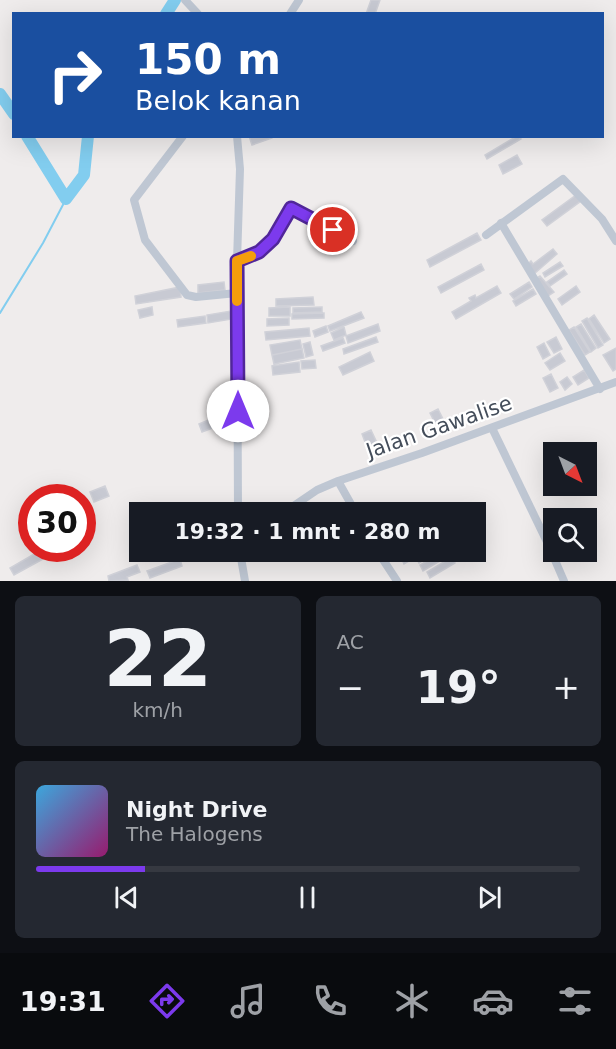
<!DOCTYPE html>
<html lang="id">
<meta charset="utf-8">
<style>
:root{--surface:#171b24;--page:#242831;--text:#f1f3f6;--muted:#9ea1a6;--line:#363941;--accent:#7c3aed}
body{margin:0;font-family:"DejaVu Sans",sans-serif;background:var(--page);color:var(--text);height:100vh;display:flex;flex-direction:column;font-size:22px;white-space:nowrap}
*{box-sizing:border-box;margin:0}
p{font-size:20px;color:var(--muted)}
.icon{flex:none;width:33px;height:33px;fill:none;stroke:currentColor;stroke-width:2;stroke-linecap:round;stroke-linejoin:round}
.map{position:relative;height:581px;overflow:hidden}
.drawer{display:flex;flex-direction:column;gap:15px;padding:15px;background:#0d0f14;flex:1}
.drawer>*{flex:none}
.hud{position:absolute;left:12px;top:12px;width:592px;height:126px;border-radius:0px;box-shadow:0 6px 24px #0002;background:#1a4fa0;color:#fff;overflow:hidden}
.needle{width:39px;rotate:138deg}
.fabs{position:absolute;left:543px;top:442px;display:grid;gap:12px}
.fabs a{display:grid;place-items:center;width:54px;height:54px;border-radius:0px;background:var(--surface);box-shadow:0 6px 24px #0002;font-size:30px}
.speed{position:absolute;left:18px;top:484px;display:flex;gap:12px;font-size:30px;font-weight:700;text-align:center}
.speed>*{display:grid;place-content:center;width:78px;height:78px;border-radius:50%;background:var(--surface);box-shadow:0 6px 24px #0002;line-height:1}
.speed .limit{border:9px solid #d22;background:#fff;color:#111}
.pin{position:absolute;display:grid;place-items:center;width:51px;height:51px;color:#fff;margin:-26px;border:3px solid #fff;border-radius:50%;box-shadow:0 2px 6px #0007}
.me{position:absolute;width:66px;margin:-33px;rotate:0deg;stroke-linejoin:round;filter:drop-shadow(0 0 4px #0008)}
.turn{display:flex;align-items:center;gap:21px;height:126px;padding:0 24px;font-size:27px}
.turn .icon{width:78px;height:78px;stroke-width:2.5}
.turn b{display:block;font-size:42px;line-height:51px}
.big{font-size:45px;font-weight:800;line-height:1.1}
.drawer .card{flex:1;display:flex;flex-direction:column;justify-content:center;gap:9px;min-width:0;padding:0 21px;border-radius:9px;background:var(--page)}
.drawer .dial{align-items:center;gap:0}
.dial b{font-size:78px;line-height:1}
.song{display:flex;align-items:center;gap:18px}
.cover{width:72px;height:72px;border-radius:9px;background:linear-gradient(135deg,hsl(200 70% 55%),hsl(320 70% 35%))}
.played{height:6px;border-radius:3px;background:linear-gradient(90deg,var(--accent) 20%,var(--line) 20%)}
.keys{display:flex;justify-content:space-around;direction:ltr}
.heat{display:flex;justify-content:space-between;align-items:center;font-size:33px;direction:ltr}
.drawer .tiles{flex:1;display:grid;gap:15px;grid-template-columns:1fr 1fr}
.card:last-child{grid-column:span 2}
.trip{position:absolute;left:129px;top:502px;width:357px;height:60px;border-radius:0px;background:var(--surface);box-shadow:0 6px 24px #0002;font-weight:800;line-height:60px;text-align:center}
.menu{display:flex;height:96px;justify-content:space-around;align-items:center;background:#090b0e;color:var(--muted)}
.menu .icon{width:42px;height:42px}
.menu .current{color:var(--accent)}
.menu b{font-size:27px;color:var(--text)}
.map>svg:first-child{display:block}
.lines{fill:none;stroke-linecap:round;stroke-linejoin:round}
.stream{stroke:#82cdef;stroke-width:2}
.river{stroke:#82cdef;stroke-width:12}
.building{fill:#c8cad3;stroke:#d0d1d8;stroke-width:1.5}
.minor{stroke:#bfc7d3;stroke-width:8}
.route-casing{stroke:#51269a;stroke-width:15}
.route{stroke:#7c3aed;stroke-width:10}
.slow{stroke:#f59e0b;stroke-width:10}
.labels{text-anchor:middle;stroke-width:4.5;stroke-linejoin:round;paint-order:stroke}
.street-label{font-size:21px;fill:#444d5a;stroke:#fff}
</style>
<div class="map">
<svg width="616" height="581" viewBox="0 0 616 581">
<rect width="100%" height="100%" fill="#efecec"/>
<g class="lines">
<path class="stream" d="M0,313L43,243L66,199"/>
<path class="river" d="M166,14L175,0
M0,94L14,114
M27,136L66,199L84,175L88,136"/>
</g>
<path class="building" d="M371,0H380L375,14H366Z
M249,136H272V138L252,145Z
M517,136L521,139L487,159L485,155Z
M517,155L522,164L503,174L499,165Z
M576,195L581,201L547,226L542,220Z
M477,233L481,240L430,267L427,260Z
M553,249L557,254L534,274L527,265L531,261L533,264Z
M560,262L563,266L545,277L543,273Z
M481,264L484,270L441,293L438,287Z
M564,270L567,274L550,286L547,282Z
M540,276L554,292L548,296L535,279Z
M224,282L225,290L198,293V285Z
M529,282L532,287L514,299L510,294Z
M497,286L501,293L456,319L452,312L471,301L469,298L475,295L476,298Z
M576,286L580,292L562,305L558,299Z
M180,287L181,297L136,304L135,296Z
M533,289L536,294L516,306L513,301Z
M313,297L314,305L276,306V299Z
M152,307L153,315L140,318L138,310Z
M290,307V316H269V308Z
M322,307V312L293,313V308Z
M231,311L232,319L208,323L207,315Z
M361,312L364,318L330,331L328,326Z
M324,313V318L292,319V314Z
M594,315L610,339L604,343L589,319Z
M205,316L206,323L178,327L177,320Z
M289,318V325L267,326V319Z
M587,318L603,345L598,348L582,321Z
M378,324L380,331L348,343L346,336Z
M581,324L596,348L591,352L576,327Z
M326,326L328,332L315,337L313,331Z
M344,327L346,335L334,340L331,333Z
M574,327L590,352L585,355L569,330Z
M309,328L310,336L266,340L265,332Z
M376,337L378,342L344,354L343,349Z
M556,337L562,349L554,353L547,342Z
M343,338L345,343L323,351L321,346Z
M300,340L302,349L272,355L270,345Z
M310,342L313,355L306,357L303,344Z
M544,343L550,355L543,359L537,347Z
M616,348V369L613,371L603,355Z
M302,349L304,358L274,364L272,355Z
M370,352L374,361L343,375L339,367Z
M560,353L565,361L550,370L545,363Z
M315,360L316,368L302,369L301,361Z
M299,362L300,372L273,375L272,366Z
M584,370L589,378L578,385L573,377Z
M551,374L558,388L550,392L543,378Z
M567,377L572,384L565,390L560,382Z
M438,409L443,419L435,423L430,413Z
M228,412L231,421L202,432L199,424Z
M371,430L378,445L368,450L362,434Z
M105,486L109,496L94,502L90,492Z
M41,550L45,558L14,575L10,568Z
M339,552H349L351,555L340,561L336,554Z
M411,552L414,558L404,564L401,557Z
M426,552H437L419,563L416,558Z
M442,552H448L450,555L423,571L420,565Z
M452,557L455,563L430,578L427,572Z
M180,559L182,566L150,578L147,571Z
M137,565L140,572L127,577L128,580L109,581L108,576Z"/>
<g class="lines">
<path class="minor" d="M185,0L198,14
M290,14L299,0
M183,136L134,200L145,240L187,295L196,297L237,293
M237,136L240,169L237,261L238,513
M501,223L600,389
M486,235L563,179L602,219L616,241
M237,261L259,252L273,239L291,208L353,241
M492,428L548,544L564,581
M338,481L356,513
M278,513L289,509L317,490L338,481L422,453L616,382
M240,552L245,581
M378,552L397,581"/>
</g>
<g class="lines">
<defs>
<path id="route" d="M238,411L237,261L259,252L273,239L291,208L333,230"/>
</defs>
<use href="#route" class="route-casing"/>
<use href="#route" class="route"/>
<path class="slow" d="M237,301V261L251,256"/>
</g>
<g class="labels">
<g class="street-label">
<text transform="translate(439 427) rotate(-19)" y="7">Jalan Gawalise</text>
</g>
</g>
</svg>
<div class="fabs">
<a><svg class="needle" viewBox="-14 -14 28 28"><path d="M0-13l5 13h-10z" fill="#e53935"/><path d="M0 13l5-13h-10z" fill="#9ea1a6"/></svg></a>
<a><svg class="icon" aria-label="search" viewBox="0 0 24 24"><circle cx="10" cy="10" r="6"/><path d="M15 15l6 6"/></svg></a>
</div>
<div class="speed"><div class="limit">30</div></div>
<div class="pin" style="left:333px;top:230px;background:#d93025"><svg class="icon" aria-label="arrive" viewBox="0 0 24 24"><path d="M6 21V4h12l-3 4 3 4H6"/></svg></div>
<svg class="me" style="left:238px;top:411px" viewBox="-20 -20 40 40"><circle r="19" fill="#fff"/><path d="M0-13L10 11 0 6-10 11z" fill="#7c3aed"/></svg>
<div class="trip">19:32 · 1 mnt · 280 m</div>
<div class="hud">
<div class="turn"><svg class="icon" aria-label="right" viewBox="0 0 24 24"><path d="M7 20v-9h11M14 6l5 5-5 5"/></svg><div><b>150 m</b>Belok kanan</div></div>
</div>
</div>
<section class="drawer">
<div class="tiles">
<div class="card dial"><b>22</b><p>km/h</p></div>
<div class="card"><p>AC</p>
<div class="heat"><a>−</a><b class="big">19°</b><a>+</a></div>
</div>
<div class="card">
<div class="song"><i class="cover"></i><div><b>Night Drive</b><p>The Halogens</p></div></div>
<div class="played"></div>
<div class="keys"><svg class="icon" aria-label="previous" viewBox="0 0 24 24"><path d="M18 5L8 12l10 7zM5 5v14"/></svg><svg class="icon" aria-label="pause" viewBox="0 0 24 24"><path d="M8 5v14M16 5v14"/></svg><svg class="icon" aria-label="next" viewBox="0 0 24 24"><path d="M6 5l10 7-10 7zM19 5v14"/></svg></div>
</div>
</div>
</section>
<nav class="menu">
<b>19:31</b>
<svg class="icon current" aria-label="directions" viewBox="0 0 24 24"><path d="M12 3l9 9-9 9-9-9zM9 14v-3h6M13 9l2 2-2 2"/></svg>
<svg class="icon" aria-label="music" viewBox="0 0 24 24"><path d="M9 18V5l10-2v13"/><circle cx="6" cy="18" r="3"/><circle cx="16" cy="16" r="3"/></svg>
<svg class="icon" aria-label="phone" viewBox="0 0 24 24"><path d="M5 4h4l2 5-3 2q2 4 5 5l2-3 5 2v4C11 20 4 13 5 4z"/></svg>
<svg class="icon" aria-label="climate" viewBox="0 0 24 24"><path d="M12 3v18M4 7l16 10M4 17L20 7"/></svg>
<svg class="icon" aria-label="car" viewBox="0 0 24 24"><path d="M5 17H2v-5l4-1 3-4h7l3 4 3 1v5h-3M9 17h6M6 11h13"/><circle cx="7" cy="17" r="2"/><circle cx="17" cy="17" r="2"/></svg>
<svg class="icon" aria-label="filters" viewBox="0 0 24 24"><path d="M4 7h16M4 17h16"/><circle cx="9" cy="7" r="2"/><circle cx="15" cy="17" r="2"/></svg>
</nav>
